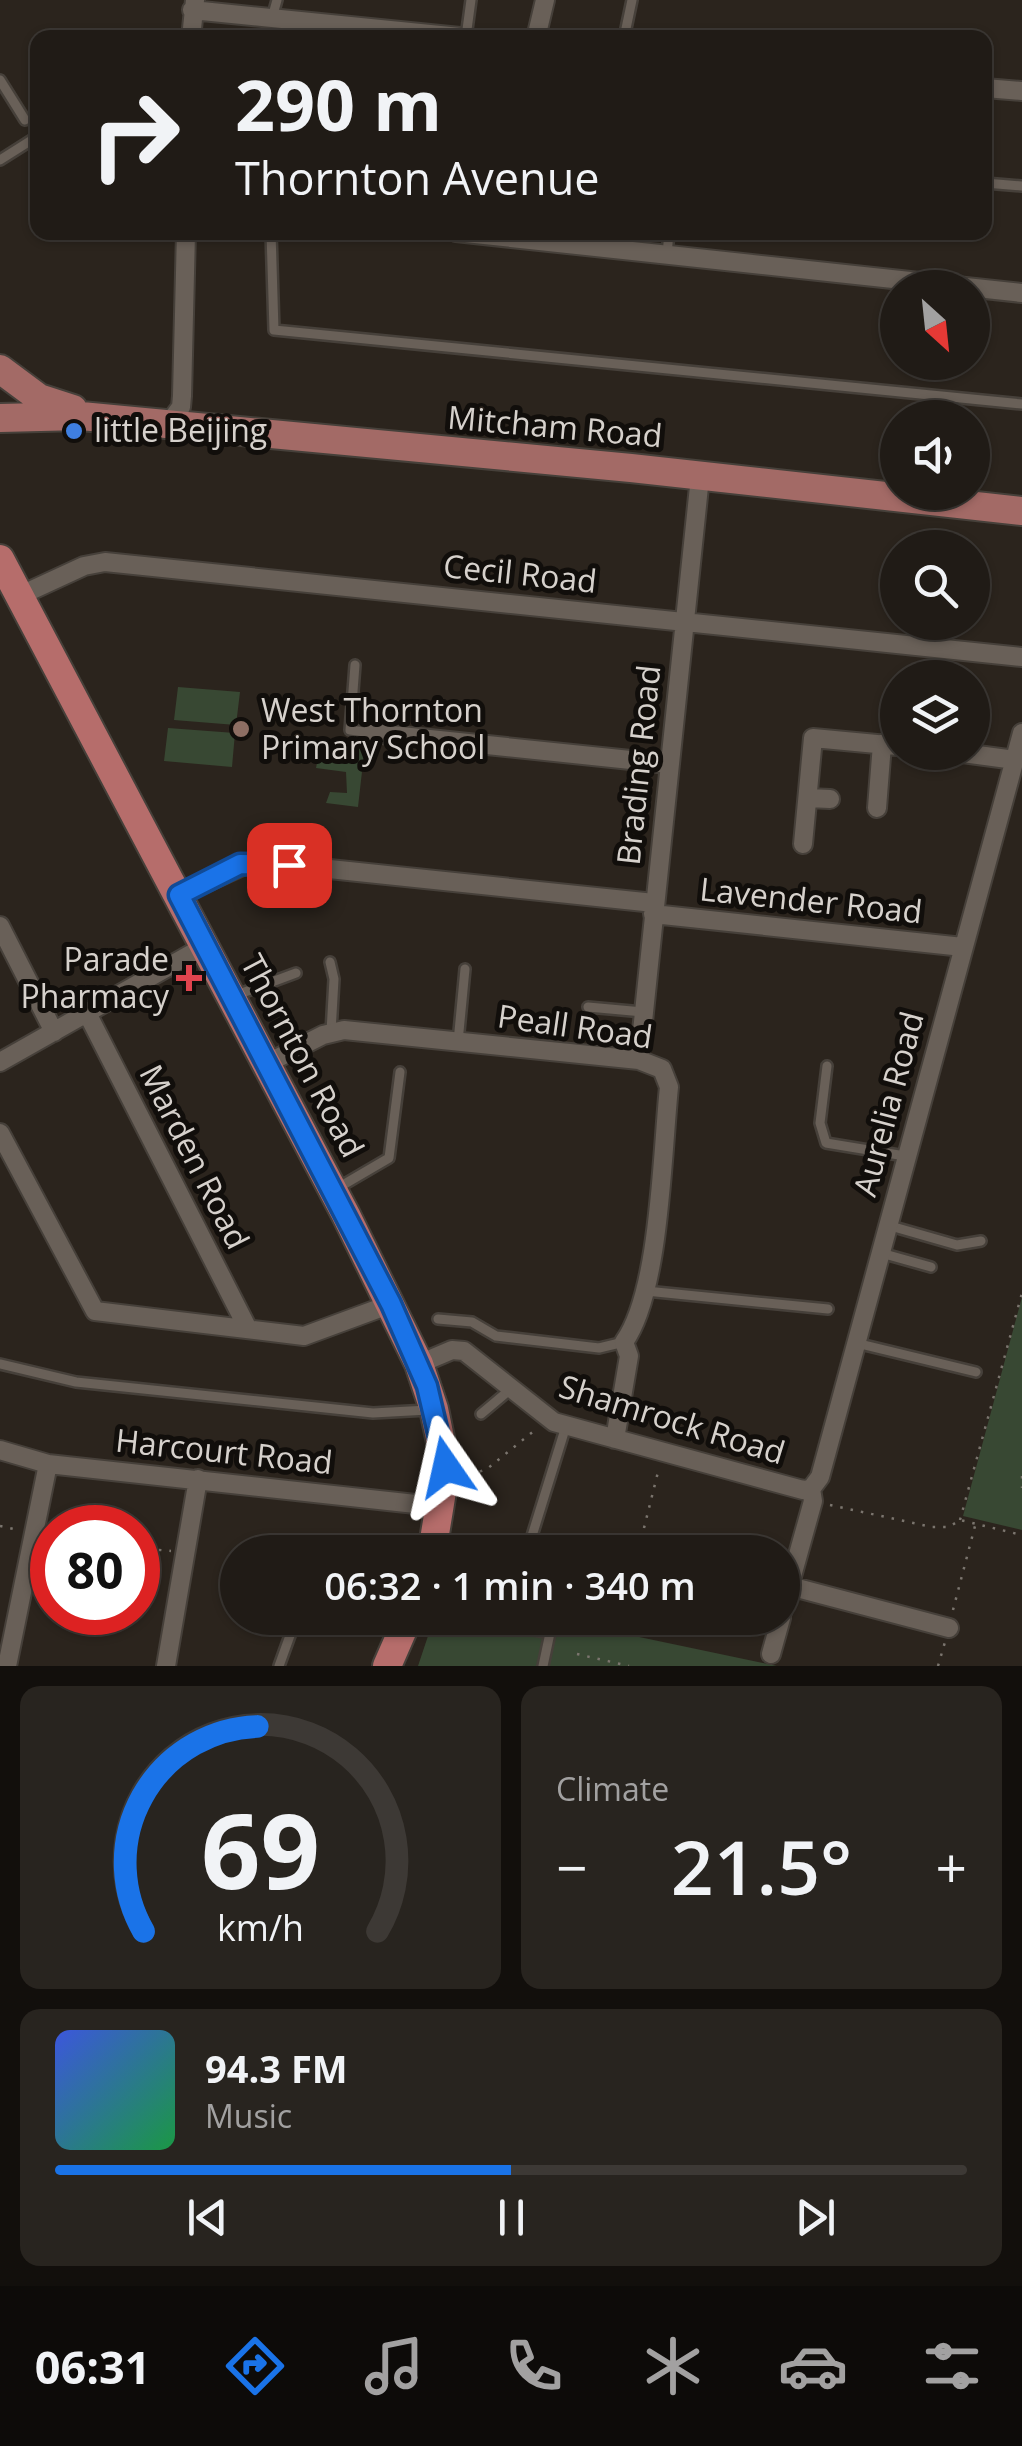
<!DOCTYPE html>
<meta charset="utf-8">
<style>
:root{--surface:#201b16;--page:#28241f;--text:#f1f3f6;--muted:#a2a1a1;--line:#3d3935;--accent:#1a73e8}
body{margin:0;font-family:"Open Sans",sans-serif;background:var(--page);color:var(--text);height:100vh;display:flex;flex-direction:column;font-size:38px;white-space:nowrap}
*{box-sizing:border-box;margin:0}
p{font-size:32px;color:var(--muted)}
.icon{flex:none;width:55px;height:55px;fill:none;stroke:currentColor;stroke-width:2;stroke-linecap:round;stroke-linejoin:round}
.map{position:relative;height:1666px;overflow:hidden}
.panel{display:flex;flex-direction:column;gap:20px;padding:20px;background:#120f0c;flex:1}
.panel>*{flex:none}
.top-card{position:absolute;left:30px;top:30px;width:962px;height:210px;border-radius:20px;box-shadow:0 2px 8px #0004,0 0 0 2px var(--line);background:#201b16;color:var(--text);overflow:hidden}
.needle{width:65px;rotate:153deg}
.controls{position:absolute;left:880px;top:270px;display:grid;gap:20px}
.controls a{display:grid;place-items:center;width:110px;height:110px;border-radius:50%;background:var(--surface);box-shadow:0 2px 8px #0004,0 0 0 2px var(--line);font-size:50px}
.speed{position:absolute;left:30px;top:1505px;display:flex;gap:20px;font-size:50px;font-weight:700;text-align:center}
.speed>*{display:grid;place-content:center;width:130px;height:130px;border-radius:50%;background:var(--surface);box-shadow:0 2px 8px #0004,0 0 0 2px var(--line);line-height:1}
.speed .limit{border:15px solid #d22;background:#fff;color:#111}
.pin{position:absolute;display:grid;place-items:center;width:85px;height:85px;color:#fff;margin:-42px;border-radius:20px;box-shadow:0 5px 15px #0006}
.me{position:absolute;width:110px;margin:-55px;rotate:349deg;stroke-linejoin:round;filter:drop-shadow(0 0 8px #0008)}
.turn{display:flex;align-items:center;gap:35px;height:210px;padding:0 40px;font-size:45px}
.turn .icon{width:130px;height:130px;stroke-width:2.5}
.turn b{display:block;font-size:70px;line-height:85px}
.big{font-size:75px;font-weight:600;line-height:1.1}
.panel .widget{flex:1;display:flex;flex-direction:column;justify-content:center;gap:15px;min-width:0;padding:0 35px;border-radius:20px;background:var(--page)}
.panel .dial{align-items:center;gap:0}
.dial svg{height:260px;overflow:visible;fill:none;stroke:var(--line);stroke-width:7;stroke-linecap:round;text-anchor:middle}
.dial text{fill:var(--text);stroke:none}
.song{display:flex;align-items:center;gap:30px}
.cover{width:120px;height:120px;border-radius:15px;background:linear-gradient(135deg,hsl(230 70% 55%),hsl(140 70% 35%))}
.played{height:10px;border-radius:5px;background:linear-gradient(90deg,var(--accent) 50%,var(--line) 50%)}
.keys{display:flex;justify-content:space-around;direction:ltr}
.heat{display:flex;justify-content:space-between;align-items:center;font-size:55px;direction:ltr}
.panel .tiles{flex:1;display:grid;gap:20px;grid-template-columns:1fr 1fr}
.widget:last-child{grid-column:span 2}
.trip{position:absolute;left:220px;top:1535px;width:580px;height:100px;border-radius:50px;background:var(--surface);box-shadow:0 2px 8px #0004,0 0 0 2px var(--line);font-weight:600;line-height:100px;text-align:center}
.tab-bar{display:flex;height:160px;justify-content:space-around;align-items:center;background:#0d0b09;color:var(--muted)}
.tab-bar .icon{width:70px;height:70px}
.tab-bar .current{color:var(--accent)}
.tab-bar b{font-size:45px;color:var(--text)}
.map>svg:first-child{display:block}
.green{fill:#384833}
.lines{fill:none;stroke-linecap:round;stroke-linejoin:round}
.service-casing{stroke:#46403a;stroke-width:14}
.minor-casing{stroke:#46403a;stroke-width:22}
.primary-casing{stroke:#46403a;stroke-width:32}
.trunk-casing{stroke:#46403a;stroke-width:32}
.path{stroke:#7b756e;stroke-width:2.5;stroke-dasharray:2.5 8;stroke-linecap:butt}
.service{stroke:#696058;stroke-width:9}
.minor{stroke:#696058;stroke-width:18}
.primary{stroke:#a36a66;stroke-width:28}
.trunk{stroke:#b66d6b;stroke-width:28}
.route-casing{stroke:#114b97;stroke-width:25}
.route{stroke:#1a73e8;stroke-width:18}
.shop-dot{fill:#3f7fe0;stroke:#110e0b;stroke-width:4}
.education-dot{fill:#8d6e63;stroke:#110e0b;stroke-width:4}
.health-dot{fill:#e0444e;stroke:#110e0b;stroke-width:4}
.labels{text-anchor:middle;stroke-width:10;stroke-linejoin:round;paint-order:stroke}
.street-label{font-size:32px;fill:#d6d1cc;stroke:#110e0b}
.poi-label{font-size:32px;fill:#d6d1cc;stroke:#110e0b;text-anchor:start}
</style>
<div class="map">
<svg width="1022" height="1666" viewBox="0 0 1022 1666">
<rect width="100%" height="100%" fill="#2b241d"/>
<path class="green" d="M178,687L240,692L236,725L174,720Z
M168,728L235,733L232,767L164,761Z
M321,743L344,749L345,744L365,745L358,807L326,803L330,792L347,793L346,772L316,768Z
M1022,1297V1530L963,1516Z
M434,1618H549L777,1666H418Z"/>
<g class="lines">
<defs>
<path id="service" d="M272,18L277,0
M466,37L471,0
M286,38L288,19
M624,38L632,0
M0,80L25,120
M0,160L38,136
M985,183L1022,186
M271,232L274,330L1022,404
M667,255L669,232
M355,665L350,730L372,733
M330,962L334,979L331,1032
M234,996L296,973
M588,1007L643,1012
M458,1042L465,969
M827,1066L820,1123L826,1143L905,1156
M336,1189L389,1158L400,1072
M887,1225L957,1245L981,1241
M881,1253L931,1267
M646,1291L828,1309
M438,1319L472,1322L496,1336L599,1348L624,1342
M856,1343L976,1372
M0,1364L76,1382L373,1413L428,1410
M481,1414L512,1388
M527,1552L566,1426
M456,1618L458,1626
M471,1618L550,1633L543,1666
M279,1666L292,1630"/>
<path id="minor" d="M192,10L470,38
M191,38L195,0
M536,38L545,0
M985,88L1022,91
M456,232L1022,293
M166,427L181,407L182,396L186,232
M19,596L84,566L105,562L1022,657
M372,733L669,764
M955,752L1015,760
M808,798L830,799
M877,808L882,744
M803,844L813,738L898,746
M179,895L253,861L654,903
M653,914L963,947
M0,926L54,1032
M87,1013L248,1329
M639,1060L700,477
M0,1062L205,946
M266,1064L323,1035L344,1030L639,1060L662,1069L669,1087C662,1153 660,1292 624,1342L629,1356L615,1439
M0,1133L95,1311L304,1336L391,1304
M419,1364L452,1350L464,1351L554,1422L803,1490L811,1489
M0,1450L48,1464L443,1507
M811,1489L820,1477L1022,733
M640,1545L666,1552
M782,1584L949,1628
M782,1612L813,1501L811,1489
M771,1654L781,1618
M7,1666L48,1464
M166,1666L198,1479"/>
<path id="primary" d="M0,369L39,398L73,409
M0,418L81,416L631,468L1022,511"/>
<path id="trunk" d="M0,559L346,1215L419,1364L434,1409L446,1467L432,1552
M387,1666L408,1618"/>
</defs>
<use href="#service" class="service-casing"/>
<use href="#minor" class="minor-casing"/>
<use href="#primary" class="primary-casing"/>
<use href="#trunk" class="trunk-casing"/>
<path class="path" d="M470,1475L487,1469L535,1430
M1022,1476V1488
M830,1505L932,1527H949L960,1520L1022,1535
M960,1520L1022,1293
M0,1526L18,1530
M644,1528L659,1468
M138,1548L171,1551
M953,1610L975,1526
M615,1629L619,1618
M577,1654L629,1666
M938,1666L945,1642"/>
<use href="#service" class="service"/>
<use href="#minor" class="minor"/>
<use href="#primary" class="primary"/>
<use href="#trunk" class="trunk"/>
</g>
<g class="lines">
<defs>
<path id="route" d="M289,865L240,864L179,895L391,1304L427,1386L446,1467"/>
</defs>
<use href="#route" class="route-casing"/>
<use href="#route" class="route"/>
</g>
<circle class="shop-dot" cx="74" cy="431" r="10"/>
<circle class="education-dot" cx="241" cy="729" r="10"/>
<path class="health-dot" d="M184 963h10v10h10v10h-10v10h-10v-10h-10v-10h10z"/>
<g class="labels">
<g class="street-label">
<text transform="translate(555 427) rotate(5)" y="11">Mitcham Road</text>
<text transform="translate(520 574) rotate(6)" y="11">Cecil Road</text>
<text transform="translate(639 765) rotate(-84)" y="11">Brading Road</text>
<text transform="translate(811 901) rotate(6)" y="11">Lavender Road</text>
<text transform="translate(575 1027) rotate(8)" y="11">Peall Road</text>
<text transform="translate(302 1056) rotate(62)" y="11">Thornton Road</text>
<text transform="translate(889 1104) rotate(-75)" y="11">Aurelia Road</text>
<text transform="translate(194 1157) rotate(63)" y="11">Marden Road</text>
<text transform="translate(672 1420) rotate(17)" y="11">Shamrock Road</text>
<text transform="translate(224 1452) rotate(6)" y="11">Harcourt Road</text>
</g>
<g class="poi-label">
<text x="94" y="442">little Beijing</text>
<text x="261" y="722">West Thornton<tspan x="261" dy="37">Primary School</tspan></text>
<text x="169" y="971" text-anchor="end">Parade<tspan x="169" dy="37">Pharmacy</tspan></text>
</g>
</g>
</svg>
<div class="controls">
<a><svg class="needle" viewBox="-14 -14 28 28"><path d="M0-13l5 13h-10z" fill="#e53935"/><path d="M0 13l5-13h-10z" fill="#a2a1a1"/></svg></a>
<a><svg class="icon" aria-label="sound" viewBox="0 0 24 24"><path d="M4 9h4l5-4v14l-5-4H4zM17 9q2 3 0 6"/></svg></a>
<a><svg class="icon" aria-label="search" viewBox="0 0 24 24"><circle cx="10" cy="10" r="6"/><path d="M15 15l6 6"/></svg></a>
<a><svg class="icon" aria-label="layers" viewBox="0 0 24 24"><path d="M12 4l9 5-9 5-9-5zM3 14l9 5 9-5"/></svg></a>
</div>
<div class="speed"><div class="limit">80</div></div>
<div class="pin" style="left:289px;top:865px;background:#d93025"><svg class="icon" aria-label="arrive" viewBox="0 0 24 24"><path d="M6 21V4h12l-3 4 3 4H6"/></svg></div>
<svg class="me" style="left:446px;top:1467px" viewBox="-20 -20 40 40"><path d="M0-17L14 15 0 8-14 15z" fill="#1a73e8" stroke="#fff" stroke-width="4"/></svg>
<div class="trip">06:32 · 1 min · 340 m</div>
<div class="top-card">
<div class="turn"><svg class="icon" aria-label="right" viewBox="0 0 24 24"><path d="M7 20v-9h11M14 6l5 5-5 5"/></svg><div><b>290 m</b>Thornton Avenue</div></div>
</div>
</div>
<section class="panel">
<div class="tiles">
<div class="widget dial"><svg viewBox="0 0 100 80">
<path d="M14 69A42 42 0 1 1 86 69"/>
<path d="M14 69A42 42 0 0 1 49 6" stroke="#1a73e8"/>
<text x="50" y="56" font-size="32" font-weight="700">69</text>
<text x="50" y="72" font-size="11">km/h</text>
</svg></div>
<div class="widget"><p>Climate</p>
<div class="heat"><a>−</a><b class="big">21.5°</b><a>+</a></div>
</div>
<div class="widget">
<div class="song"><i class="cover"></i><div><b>94.3 FM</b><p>Music</p></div></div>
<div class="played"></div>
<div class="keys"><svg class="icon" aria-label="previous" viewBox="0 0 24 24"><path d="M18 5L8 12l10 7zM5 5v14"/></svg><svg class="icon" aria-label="pause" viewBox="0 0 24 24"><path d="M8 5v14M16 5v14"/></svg><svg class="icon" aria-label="next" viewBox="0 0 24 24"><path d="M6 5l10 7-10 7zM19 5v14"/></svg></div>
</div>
</div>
</section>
<nav class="tab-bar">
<b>06:31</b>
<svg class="icon current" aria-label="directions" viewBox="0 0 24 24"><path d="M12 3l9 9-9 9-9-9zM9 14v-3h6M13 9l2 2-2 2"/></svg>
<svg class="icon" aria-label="music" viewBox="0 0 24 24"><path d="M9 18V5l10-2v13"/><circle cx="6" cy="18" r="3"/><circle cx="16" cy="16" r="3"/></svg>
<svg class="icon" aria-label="phone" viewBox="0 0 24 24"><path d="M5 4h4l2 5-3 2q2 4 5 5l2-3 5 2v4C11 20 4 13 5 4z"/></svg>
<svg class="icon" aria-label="climate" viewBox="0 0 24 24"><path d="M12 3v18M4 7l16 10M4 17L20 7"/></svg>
<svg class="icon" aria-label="car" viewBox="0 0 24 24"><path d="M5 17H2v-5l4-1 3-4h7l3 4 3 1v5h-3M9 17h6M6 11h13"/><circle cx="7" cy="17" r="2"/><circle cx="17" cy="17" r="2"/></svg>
<svg class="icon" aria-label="filters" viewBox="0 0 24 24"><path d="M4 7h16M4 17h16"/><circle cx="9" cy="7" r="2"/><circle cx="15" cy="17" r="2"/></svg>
</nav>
